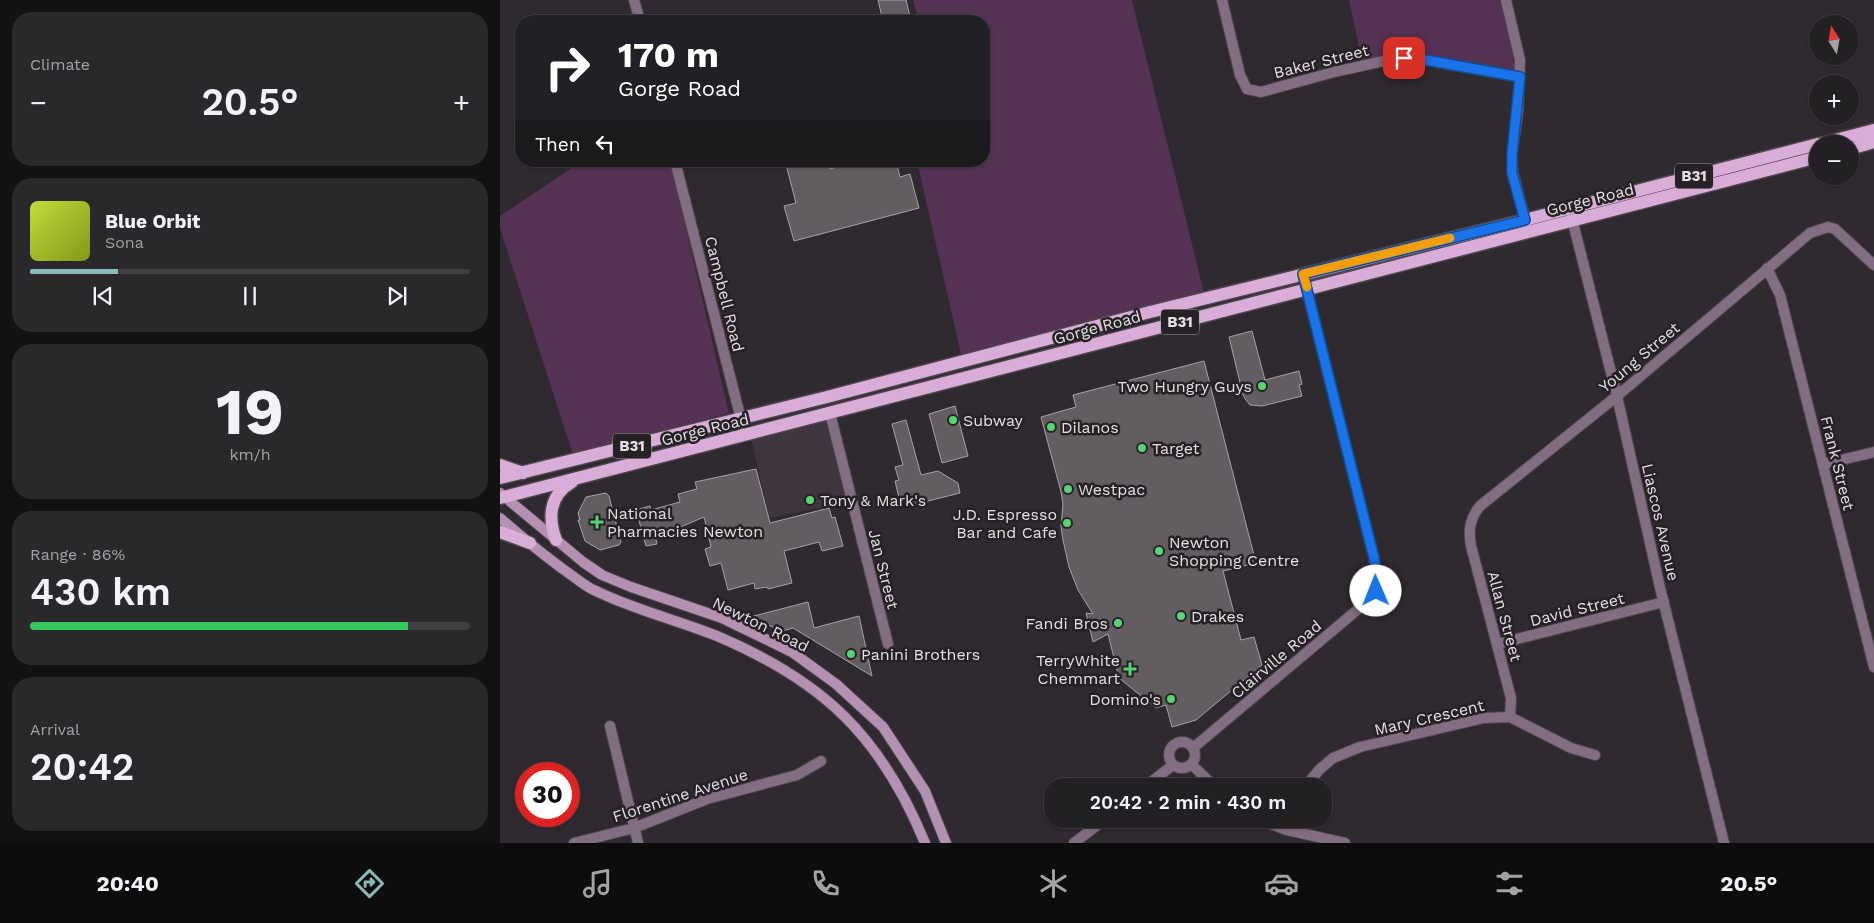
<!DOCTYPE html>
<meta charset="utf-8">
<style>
:root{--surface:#232023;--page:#2b282b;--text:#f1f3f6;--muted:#a3a3a6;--line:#403e41;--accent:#8bbbb9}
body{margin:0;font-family:"Work Sans",sans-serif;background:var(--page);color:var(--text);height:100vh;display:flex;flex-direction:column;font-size:19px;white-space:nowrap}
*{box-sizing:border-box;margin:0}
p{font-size:16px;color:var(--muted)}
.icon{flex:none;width:28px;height:28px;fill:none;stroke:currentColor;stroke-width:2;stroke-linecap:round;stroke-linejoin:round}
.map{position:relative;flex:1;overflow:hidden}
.drawer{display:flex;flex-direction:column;gap:12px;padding:12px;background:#131213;width:500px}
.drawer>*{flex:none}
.top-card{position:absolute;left:15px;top:15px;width:475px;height:152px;border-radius:20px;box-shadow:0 1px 4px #0004,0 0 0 1px var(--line);background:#202124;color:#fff;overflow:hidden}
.needle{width:32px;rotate:349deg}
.tools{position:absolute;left:1309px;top:15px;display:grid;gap:10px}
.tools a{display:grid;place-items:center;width:50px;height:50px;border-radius:50%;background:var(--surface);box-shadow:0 1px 4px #0004,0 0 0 1px var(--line);font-size:25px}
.speed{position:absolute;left:15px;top:762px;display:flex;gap:10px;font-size:25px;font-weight:700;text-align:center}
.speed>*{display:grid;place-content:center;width:65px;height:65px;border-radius:50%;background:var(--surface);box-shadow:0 1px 4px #0004,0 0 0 1px var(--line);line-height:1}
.speed .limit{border:8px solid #d22;background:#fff;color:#111}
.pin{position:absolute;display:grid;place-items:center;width:42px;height:42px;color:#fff;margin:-21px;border-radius:10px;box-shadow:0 2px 8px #0006}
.me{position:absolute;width:55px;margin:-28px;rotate:359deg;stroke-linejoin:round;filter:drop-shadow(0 0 4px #0008)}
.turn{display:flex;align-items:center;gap:18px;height:105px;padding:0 20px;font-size:22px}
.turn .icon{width:65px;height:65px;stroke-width:2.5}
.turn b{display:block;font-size:35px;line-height:42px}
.then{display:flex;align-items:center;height:48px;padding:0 20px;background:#0003;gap:10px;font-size:19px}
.big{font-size:38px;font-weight:600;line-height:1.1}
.drawer .widget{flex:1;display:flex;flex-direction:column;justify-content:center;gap:8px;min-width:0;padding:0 18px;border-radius:20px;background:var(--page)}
.drawer .dial{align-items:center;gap:0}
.dial b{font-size:65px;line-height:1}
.song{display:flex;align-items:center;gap:15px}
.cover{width:60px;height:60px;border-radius:8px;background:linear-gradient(135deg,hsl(70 70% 55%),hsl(70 70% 35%))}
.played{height:5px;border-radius:2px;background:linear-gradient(90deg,var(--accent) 20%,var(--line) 20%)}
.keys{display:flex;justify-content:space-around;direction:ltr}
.heat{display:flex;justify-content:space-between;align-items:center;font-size:28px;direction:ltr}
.charge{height:8px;border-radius:4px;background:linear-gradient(90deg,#34c759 86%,var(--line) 0)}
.trip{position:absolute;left:544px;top:778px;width:288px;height:50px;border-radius:20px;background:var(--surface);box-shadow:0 1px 4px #0004,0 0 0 1px var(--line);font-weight:600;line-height:50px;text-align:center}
.tabs{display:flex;height:80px;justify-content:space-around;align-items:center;background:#0e0d0e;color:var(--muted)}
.tabs .icon{width:35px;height:35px}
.tabs .active{color:var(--accent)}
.tabs b{font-size:22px;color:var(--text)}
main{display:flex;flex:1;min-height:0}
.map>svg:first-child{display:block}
.built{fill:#3e353e}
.green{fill:#553154}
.building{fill:#635d62;stroke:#a7a1a7}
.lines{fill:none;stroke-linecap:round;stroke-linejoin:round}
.street-casing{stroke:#4c474c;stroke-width:12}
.secondary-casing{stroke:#4c474c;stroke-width:12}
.primary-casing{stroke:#4c474c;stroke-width:15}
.street{stroke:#836d82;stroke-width:10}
.secondary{stroke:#b491b2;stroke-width:10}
.primary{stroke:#daadd8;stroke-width:12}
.route-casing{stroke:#114b97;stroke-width:12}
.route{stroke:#1a73e8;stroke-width:9}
.slow{stroke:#f59e0b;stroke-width:9}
.poi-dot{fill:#56d671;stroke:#252125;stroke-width:2}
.labels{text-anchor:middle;stroke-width:5;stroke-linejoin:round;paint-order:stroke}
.shield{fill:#252125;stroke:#aaa7aa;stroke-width:1}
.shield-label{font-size:15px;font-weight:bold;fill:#e3e0e3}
.street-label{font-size:16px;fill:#e3e0e3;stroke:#252125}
.poi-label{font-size:16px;fill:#e3e0e3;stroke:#252125;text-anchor:start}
</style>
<main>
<section class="drawer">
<div class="widget"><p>Climate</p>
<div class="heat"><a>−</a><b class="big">20.5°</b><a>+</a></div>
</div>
<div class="widget">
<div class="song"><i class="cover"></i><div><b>Blue Orbit</b><p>Sona</p></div></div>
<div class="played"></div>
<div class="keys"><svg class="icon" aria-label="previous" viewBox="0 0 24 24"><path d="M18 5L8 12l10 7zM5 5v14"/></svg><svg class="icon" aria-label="pause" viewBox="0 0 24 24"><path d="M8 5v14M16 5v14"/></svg><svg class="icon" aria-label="next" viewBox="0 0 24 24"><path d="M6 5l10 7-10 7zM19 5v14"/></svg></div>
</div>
<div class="widget dial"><b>19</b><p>km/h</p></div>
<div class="widget"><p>Range · 86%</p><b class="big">430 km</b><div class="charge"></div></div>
<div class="widget"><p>Arrival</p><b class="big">20:42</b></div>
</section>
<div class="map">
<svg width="1374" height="843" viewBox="0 0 1374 843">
<rect width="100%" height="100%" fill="#2f2a2f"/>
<path class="built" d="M328,419L347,502L269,518L251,437Z"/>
<path class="green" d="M413,0H632L704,293L461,354L417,161H484V21H419Z
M849,0H1001L1010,33L1015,71L908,52L862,60Z
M82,161H170L229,413L73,455L0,228V216Z"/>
<path class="building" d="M378,0H406L411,21H383Z
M285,161H328L330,169L351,163V161H396L400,177L410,174L419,208L294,241L284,206L296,203Z
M752,331L765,380L799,371L802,384L799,385L802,396L762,406L750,405L746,400L743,395L729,337Z
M704,361L756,563L723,571L741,640L754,637L762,665L696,720L672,727L666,705L656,708L619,678L608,634L593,642L586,613L593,614L578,590L569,567L563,540L561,527L563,504L561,492L541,417L576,407L573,395Z
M455,406L468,456L442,463L429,414Z
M406,420L421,475L438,471L458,483L460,493L412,505L399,498L395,481L399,480L395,467L403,465L392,424Z
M256,469L270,523L329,508L332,518L335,517L343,546L322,551L319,542L284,551L292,583L268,589L267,587L255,589L254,583L228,590L221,563L210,566L205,549L211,547L204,517L176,529L155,535L157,544L146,546L136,510L150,506L151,510L180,502L178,494L197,489L195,482Z
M106,493L109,496L121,542L119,545L100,550L85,541L78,520H80L78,513L86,497Z
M308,602L314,628L359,616L372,676L293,628L282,631L250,617Z"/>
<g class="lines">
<defs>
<path id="street" d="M134,0L140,21
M722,0L740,75L747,89L761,92L834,72L884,61L904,58L920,59L1020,77
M1006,0L1020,60L1018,110L1012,154L1013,173L1027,227
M175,161L245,435
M1071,215L1117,396L1161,592L1224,843
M1267,268L1280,295L1374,667
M330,413L388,644
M1324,464L1374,452
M997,644L1164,602
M1010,717L1011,698L971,546C968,530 970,518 980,506L1117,396L1310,233L1328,227L1335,229L1374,265
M110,726L138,843
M669 755a13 13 0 1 1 26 0a13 13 0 1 1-26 0Z
M693,748L869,600C879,586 876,574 874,558L803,274
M692,765L714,786
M646,786L673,765
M806,786L819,770L833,758L860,747L984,718L1010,717L1071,748L1095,755
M757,819L787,830L845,843
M787,830L792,819
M74,843L134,828L207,799L297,775L321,761
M574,843L605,819"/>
<path id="secondary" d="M0,493L83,562L102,575L131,587L222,618L292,652L336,684L383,727L425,791L446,843
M0,518C24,539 48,559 74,577C81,582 88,588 96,591C135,610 177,620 217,636C323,681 381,736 425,843"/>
<path id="primary" d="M1320,144L1374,130
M1350,149L1374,142
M0,465L23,473
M0,478L327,397L650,312L1025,220L1318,144
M0,498L1318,157
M0,532L30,543
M56,540C48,518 49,495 72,482"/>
</defs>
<use href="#street" class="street-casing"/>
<use href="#secondary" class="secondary-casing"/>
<use href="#primary" class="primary-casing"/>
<use href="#street" class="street"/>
<use href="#secondary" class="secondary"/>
<use href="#primary" class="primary"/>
</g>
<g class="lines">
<defs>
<path id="route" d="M876,591L877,578L874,558L803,274L1025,220L1012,173V154L1020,77L920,59L904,58"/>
</defs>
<use href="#route" class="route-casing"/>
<use href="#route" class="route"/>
<path class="slow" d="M807,287L803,274L950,238"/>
</g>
<g class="poi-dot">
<circle cx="762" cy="386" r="5"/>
<circle cx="453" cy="420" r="5"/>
<circle cx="551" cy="427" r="5"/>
<circle cx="642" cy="448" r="5"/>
<circle cx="568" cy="489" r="5"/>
<circle cx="310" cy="500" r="5"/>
<path d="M94.5 514.5h5v5h5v5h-5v5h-5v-5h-5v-5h5z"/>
<circle cx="567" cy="523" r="5"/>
<circle cx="659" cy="551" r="5"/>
<circle cx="681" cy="616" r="5"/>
<circle cx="618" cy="623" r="5"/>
<circle cx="351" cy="654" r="5"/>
<path d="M627.5 661.5h5v5h5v5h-5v5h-5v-5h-5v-5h5z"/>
<circle cx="671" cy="699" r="5"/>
</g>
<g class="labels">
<g class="shield">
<rect x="1175" y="163.5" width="38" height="25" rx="4"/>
<rect x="661" y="309.5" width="38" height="25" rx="4"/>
<rect x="113" y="433.5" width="38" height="25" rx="4"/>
</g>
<g class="shield-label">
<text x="1194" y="181">B31</text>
<text x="680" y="327">B31</text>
<text x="132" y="451">B31</text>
</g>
<g class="street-label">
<text transform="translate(821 61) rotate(-14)" y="6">Baker Street</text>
<text transform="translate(1090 199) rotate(-14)" y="6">Gorge Road</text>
<text transform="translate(225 294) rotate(76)" y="6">Campbell Road</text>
<text transform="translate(597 327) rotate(-15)" y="6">Gorge Road</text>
<text transform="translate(1139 357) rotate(-40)" y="6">Young Street</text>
<text transform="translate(205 429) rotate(-14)" y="6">Gorge Road</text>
<text transform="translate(1338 463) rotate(76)" y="6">Frank Street</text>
<text transform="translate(1161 522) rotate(77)" y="6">Liascos Avenue</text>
<text transform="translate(384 569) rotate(76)" y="6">Jan Street</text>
<text transform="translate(1077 609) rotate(-14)" y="6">David Street</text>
<text transform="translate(1005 616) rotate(75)" y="6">Allan Street</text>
<text transform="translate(261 624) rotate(26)" y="6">Newton Road</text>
<text transform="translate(776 659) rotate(-40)" y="6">Clairville Road</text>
<text transform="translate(929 717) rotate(-13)" y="6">Mary Crescent</text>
<text transform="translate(180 795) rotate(-18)" y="6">Florentine Avenue</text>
</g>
<g class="poi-label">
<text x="752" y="392" text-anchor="end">Two Hungry Guys</text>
<text x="463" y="426">Subway</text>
<text x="561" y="433">Dilanos</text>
<text x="652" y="454">Target</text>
<text x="578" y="495">Westpac</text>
<text x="320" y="506">Tony &amp; Mark's</text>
<text x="107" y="519">National<tspan x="107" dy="18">Pharmacies Newton</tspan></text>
<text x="557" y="520" text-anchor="end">J.D. Espresso<tspan x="557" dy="18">Bar and Cafe</tspan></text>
<text x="669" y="548">Newton<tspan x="669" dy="18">Shopping Centre</tspan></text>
<text x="691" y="622">Drakes</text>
<text x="608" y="629" text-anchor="end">Fandi Bros</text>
<text x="361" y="660">Panini Brothers</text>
<text x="620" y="666" text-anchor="end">TerryWhite<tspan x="620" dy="18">Chemmart</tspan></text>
<text x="661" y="705" text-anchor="end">Domino's</text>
</g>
</g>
</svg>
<div class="tools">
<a><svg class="needle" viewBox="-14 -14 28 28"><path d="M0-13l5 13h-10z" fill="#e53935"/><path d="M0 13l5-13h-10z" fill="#a3a3a6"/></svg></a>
<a>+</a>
<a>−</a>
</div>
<div class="speed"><div class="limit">30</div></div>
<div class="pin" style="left:904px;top:58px;background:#d93025"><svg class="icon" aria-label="arrive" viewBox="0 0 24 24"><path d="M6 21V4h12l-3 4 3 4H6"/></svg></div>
<svg class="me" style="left:876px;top:591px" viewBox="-20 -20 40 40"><circle r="19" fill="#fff"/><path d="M0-13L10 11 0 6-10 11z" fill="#1a73e8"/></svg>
<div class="trip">20:42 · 2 min · 430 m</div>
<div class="top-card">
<div class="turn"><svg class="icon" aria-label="right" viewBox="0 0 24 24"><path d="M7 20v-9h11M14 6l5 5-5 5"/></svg><div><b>170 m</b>Gorge Road</div></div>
<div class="then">Then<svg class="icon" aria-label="left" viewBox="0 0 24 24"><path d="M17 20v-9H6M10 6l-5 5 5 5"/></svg></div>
</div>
</div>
</main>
<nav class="tabs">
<b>20:40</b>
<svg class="icon active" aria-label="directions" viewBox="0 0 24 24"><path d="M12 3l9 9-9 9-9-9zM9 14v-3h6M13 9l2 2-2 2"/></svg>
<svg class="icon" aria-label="music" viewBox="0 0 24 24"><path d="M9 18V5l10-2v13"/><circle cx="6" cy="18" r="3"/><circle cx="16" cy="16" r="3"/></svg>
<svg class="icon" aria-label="phone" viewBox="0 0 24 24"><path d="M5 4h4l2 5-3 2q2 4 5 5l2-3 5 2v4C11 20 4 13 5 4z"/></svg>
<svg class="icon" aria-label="climate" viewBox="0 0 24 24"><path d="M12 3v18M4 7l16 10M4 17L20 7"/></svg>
<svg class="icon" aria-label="car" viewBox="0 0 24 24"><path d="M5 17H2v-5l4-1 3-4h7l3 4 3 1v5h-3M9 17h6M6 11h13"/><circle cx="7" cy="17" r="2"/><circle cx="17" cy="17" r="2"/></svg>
<svg class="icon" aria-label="filters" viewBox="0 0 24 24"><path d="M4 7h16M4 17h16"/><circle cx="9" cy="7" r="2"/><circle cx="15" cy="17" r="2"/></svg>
<b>20.5°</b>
</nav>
